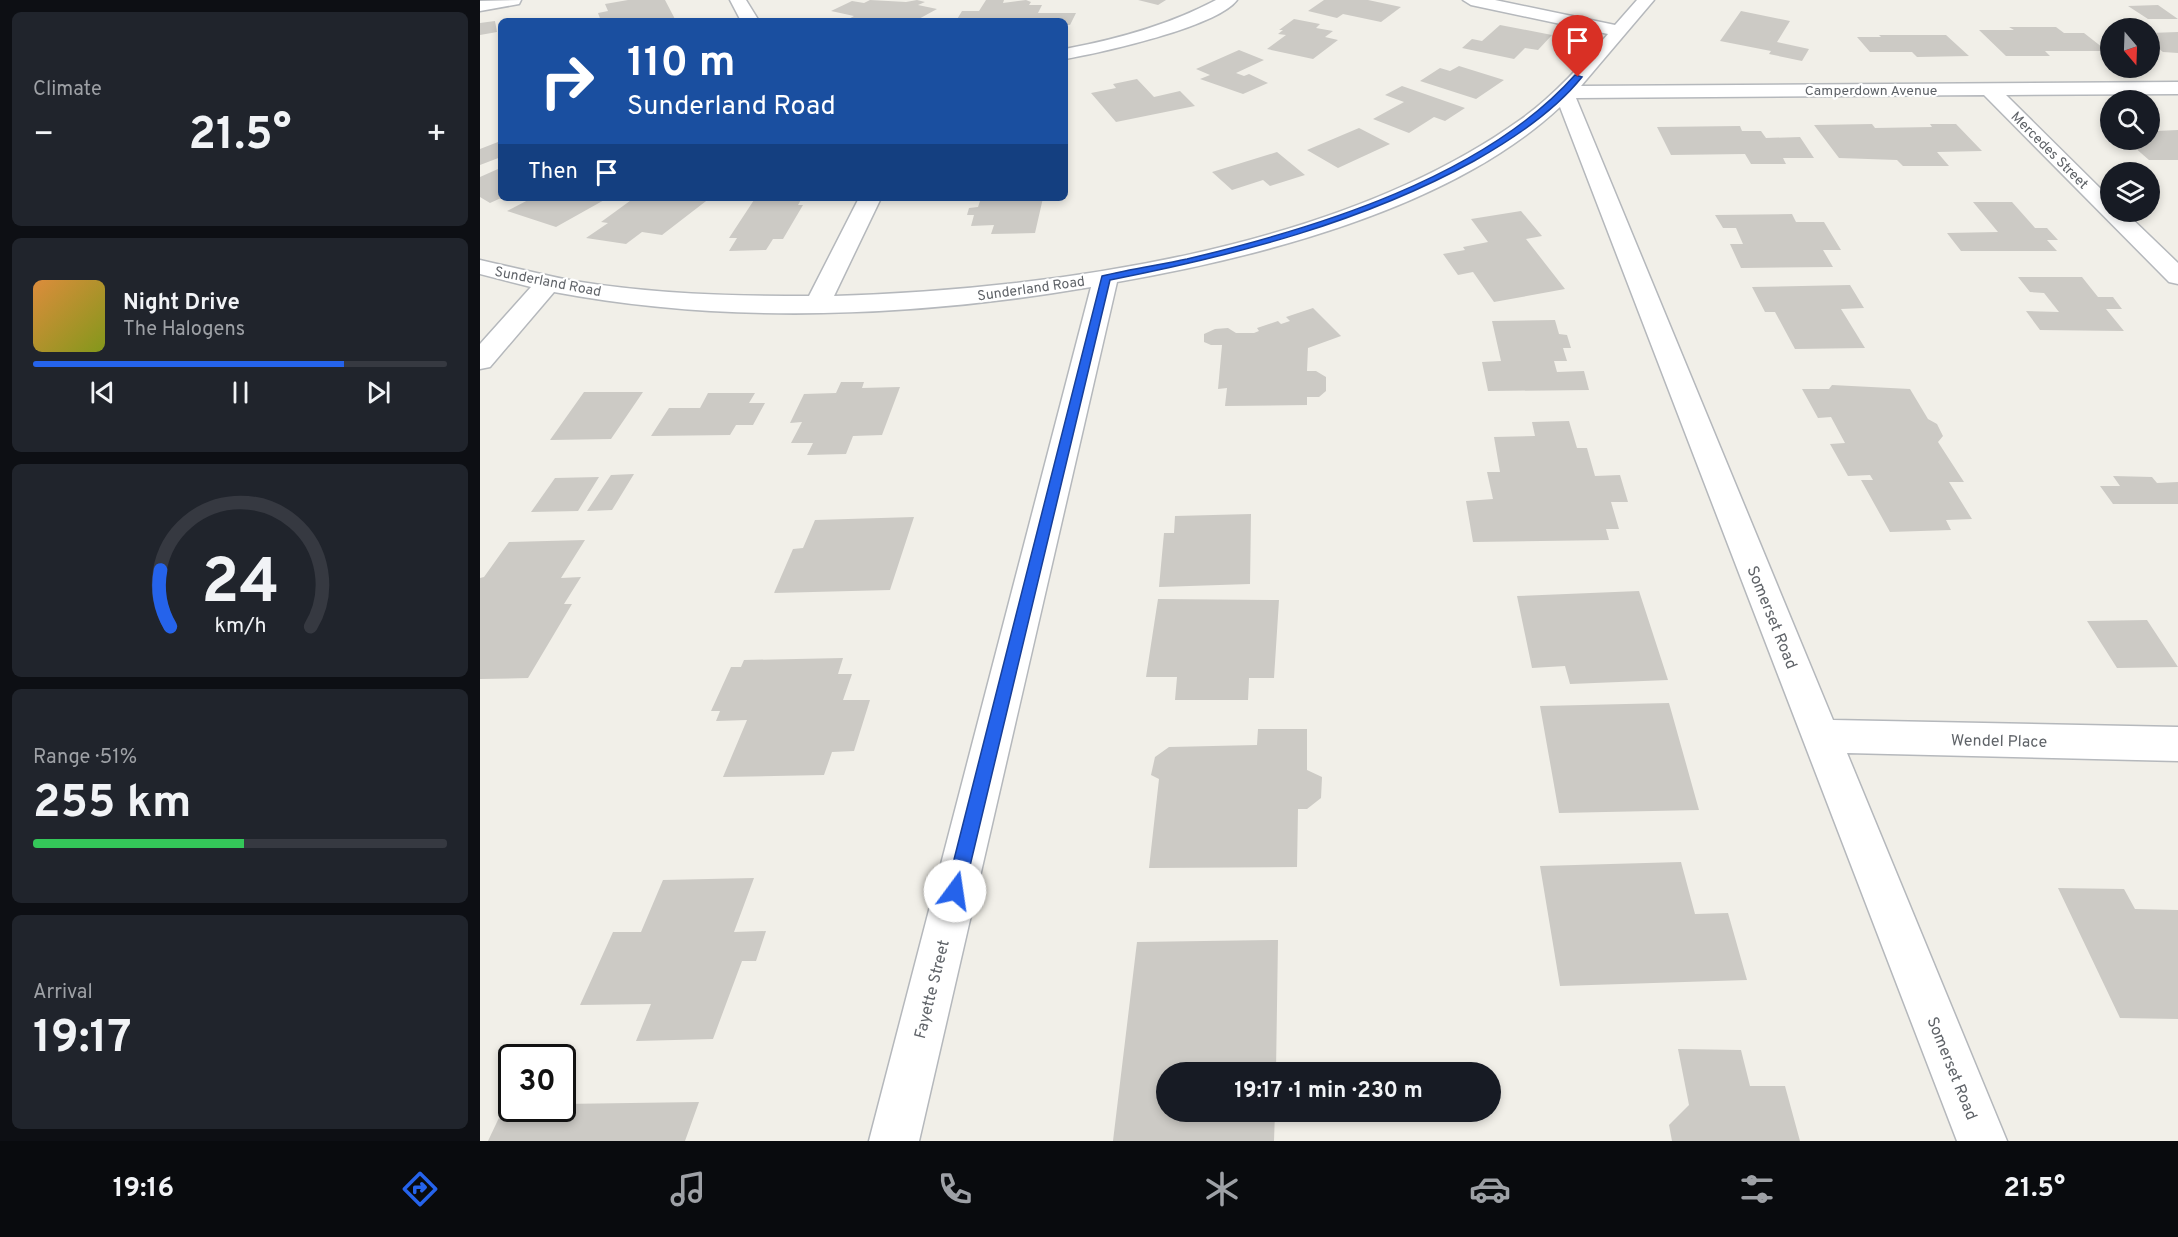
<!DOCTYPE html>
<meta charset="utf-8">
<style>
:root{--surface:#171b24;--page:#20242c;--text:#f1f3f6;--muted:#9ea1a6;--line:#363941;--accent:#2563eb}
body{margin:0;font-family:Overpass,sans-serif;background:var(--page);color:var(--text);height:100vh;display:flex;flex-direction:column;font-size:22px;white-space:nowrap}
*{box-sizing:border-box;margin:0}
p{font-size:20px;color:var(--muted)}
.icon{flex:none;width:33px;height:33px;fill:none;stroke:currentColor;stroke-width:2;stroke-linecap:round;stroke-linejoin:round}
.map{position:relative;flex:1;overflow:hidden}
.side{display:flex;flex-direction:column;gap:12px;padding:12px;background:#0d0f14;width:480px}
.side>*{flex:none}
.banner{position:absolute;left:18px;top:18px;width:570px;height:183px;border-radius:9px;box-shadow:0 3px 9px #0003;background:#1a4fa0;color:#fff;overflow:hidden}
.needle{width:39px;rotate:161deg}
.tools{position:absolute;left:1620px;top:18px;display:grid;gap:12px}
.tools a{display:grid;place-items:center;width:60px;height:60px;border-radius:50%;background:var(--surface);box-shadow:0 3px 9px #0003;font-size:30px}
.speed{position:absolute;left:18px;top:1044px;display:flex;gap:12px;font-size:30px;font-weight:700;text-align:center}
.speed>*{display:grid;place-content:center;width:78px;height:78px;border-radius:50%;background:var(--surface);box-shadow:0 3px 9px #0003;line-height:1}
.speed .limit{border:3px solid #111;border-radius:9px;background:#fff;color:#111}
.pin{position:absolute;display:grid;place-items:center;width:51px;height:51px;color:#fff;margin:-62px -26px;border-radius:50% 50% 50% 0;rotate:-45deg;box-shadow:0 0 6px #0007}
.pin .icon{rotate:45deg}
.me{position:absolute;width:66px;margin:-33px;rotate:14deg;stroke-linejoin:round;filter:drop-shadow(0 0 4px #0008)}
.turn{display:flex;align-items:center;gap:21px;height:126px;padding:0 30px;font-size:27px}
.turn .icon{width:78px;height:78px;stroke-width:2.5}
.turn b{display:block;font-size:42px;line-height:51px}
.then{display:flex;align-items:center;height:57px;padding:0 30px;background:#0003;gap:12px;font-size:22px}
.big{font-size:45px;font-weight:700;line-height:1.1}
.side .widget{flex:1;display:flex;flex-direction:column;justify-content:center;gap:9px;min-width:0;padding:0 21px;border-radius:9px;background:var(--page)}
.side .dial{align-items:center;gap:0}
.dial svg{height:156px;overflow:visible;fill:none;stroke:var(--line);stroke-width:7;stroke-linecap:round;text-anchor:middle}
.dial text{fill:var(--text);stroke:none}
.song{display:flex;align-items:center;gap:18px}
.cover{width:72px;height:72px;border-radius:9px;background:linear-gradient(135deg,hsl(30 70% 55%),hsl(70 70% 35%))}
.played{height:6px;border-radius:3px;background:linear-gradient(90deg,var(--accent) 75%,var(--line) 75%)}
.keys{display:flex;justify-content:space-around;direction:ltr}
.heat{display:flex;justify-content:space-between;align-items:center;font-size:33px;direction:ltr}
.charge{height:9px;border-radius:4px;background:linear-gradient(90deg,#34c759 51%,var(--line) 0)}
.trip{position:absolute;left:676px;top:1062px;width:345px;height:60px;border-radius:30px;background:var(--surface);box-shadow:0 3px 9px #0003;font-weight:700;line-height:60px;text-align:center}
.menu{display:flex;height:96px;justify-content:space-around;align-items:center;background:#090b0e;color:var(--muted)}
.menu .icon{width:42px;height:42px}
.menu .active{color:var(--accent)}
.menu b{font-size:27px;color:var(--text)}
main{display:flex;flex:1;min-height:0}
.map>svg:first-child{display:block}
.building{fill:#cccac5}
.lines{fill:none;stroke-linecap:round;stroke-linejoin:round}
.minor-casing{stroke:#b5b8bc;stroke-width:3}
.minor{fill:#fff;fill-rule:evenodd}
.route{fill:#2563eb;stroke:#184099;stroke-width:1.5}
.labels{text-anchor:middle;stroke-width:4.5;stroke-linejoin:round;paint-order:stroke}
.far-street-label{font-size:14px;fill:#5f6368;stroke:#fff}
.street-label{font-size:16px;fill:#5f6368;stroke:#fff}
</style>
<main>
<section class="side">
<div class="widget"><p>Climate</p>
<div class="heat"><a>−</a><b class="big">21.5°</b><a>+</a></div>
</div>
<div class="widget">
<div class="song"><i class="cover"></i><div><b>Night Drive</b><p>The Halogens</p></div></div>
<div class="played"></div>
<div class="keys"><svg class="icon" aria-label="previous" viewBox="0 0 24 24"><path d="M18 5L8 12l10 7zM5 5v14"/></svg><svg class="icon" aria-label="pause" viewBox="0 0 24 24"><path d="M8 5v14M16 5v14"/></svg><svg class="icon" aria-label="next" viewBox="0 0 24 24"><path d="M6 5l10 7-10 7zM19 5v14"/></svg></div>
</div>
<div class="widget dial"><svg viewBox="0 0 100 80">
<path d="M14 69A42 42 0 1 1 86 69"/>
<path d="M14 69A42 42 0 0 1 9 40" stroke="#2563eb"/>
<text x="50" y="56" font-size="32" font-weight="700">24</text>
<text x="50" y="72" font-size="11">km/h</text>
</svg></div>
<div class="widget"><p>Range · 51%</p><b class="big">255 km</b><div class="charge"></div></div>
<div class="widget"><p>Arrival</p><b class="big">19:17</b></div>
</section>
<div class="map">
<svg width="1698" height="1141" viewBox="0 0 1698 1141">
<rect width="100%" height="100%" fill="#f1efe8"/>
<path class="building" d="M148,0H185L196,21H150L149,18L121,21L118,13L128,11L125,4Z
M390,0L426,2L437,0L445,2L438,5L457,9L435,21H365L374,16L351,11L372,1L384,3Z
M506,0H524L523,3L546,0L551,2L549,5H562L558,13H596L590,25H585V21H476L482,11H499Z
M658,0H686L678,5Z
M844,0H888L921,7L901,22L863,14L857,18L828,11Z
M1678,5L1698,19H1668L1648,6Z
M1261,11L1310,21L1297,42L1329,49L1322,61L1289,54L1291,51L1240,41Z
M814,19L840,24L836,28L853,31L845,37L858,40L833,59L787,49L806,35L798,34L803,30H799Z
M15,21L17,32L0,35V23Z
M1020,25L1072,35L1058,50L1045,48L1034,59L982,48L992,39L1002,41Z
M1529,27H1576L1584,33H1604L1627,51H1565L1570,56H1526L1499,30H1534Z
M1698,32V53L1683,52L1670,42V33Z
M1399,35H1466L1489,56L1437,57L1432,52H1390L1377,37H1401Z
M759,50L784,60L756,73L764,76L769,74L788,83L763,94L720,79L730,75L716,69Z
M979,66L1024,80L996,99L940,81L960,68L970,71Z
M657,79L674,97L700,91L715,106L636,122L611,93L636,88L633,84Z
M922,86L985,108L965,121L954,117L929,133L893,119L924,102L905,95Z
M1392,124L1395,128L1452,127L1450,124H1476L1502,151L1457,152L1469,166H1423L1417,160L1359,158L1334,125Z
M1670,125L1676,131L1698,130V160H1669L1646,140H1670Z
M1260,126L1262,131H1281L1286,138L1320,137L1334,158H1303L1306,164H1271L1265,154L1191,155L1177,127Z
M879,128L910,144L858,168L827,150Z
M18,142L21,145V157L0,165V149Z
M797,152L825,175L790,186L783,180L752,190L732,172Z
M18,169L21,170V198L10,203L0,197V177Z
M52,198H122L126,199L76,227L27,211Z
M154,198L178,201L183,198H230L182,235L162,232L146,244L106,238L128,223L121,222Z
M282,198H322L318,205H323L303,239H293L286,250L249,251L257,238H249L274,200Z
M501,198H563L555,233L511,234L514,225L491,226L494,215H487L489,208L498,207Z
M1493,202H1532L1555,228H1567L1578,240H1567L1577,251H1481L1467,233L1518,232Z
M1041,211L1062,236L1046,239L1085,289L1014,302L993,272L978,275L963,254L985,250L983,247L1008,242L991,219Z
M1312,214L1316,222H1344L1361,250H1343L1353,267L1261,268L1250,244H1263L1256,228H1243L1235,215Z
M1538,277H1602L1618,297H1633L1642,309H1626L1644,331L1560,330L1546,311L1579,312L1564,293L1550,292Z
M1370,285L1384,308L1361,309L1385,348L1315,349L1295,312H1285L1272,287Z
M833,308L861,336L828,348L827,371H836L846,377V391L839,397H827V405L745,406L747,388L738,389L742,345H731L724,342V334L735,329L748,328L756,333H774L779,331L777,328L798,321L801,324L810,321L806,317Z
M1075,320L1079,334L1087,335L1091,348H1083L1087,361H1074L1077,372L1104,371L1109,390L1008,391L1002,362L1021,361L1012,321Z
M361,382H384L382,388L420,387L402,435L373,436L366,454L327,455L333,443H311L322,422L310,423L324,394L356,393Z
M1352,385L1430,389L1448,419L1457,424L1463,436L1458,442L1484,482H1469L1492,519L1466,520L1471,530L1410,532L1381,480H1393L1390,475L1368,476L1350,444L1365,443L1351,417L1338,418L1322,389H1349Z
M104,392H163L131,439L70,440Z
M228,393H275L269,403H285L273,425H256L250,435L171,436L189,408H220Z
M1089,421L1097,448H1107L1115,476L1140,475L1148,502H1131L1139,529H1126L1129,540L993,542L986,501L1013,499L1007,472H1020L1014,437L1055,436L1052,422Z
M154,474L132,510L107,511L131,475Z
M1633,476L1672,477L1677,483L1698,482V504H1633L1620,486H1640Z
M119,477L98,511L51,512L75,478Z
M771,514L770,584L679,587L684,533H694L695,516Z
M434,517L410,590L294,593L313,549L323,548L335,520Z
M105,540L81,578L101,577L84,604H92L48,678L0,679V578L4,577L29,542Z
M1159,591L1188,680L1090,684L1085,666L1052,668L1037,596Z
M678,599L799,600L794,678H769L768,700H695L697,677H666Z
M1667,620L1698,667L1637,668L1607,621Z
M363,658L358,674H372L363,700H390L374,751L352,752L344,775L243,777L267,720L236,721L240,711H231L251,667H261L264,660Z
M1189,703L1219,810L1079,813L1060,706Z
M778,729H827V770L842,777L841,798L827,809H818L817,867L669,868L679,779L671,775L675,757L689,747L777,745Z
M1201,862L1215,914L1248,913L1267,980L1080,986L1060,866Z
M274,878L254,932L286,931L276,961H262L233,1039L156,1041L171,1004L100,1005L133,932H161L183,880Z
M1578,888L1644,889L1655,909L1698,910V1019L1640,1018Z
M798,940L796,1072H687V1112H795L794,1141H633L657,942Z
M1198,1049L1261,1050L1270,1086H1305L1320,1141H1192L1189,1125L1209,1105Z
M219,1102L205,1141H8L25,1105H32V1108H82V1104Z"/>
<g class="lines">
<defs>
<path id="minor" d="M41,0L39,4L0,11V1Z
M250,0H266L279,21H261Z
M736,0H757C737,27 620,53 585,59V49C638,39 689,25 736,0Z
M983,0H1015L1135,25L1157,0H1174L1101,86L1698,82V94L1526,95L1630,198V212H1645L1698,263V284L1689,282L1504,95L1096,98L1353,720L1698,727V761L1367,753L1527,1141H1477L1080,107C972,208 780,257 637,282L439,1141H389L611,287C436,317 249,325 74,292L10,367L0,369V344L51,287L0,274V260C31,267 63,275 94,281C172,294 250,296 329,296L379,198H401L354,296C573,289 858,250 1040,120C1074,96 1101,65 1128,34L991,5Z"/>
</defs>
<use href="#minor" class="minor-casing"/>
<use href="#minor" class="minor"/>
</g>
<path class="route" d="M1095,75L1102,77C1074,112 1033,139 994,161C881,223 756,255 630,280L484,891L481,897L475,900L469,897L466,891L622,276C650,269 679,265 707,259C837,228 1004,177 1095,75Z"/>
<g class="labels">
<g class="far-street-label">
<text x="1391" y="95">Camperdown Avenue</text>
<text transform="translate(1570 150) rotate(45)" y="5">Mercedes Street</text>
<text transform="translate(68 281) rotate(11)" y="5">Sunderland Road</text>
<text transform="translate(551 288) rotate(-8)" y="5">Sunderland Road</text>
</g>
<g class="street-label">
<text transform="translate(1293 617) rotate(68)" y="6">Somerset Road</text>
<text transform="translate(1519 740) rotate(1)" y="6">Wendel Place</text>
<text transform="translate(451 989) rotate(-76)" y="6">Fayette Street</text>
<text transform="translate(1473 1068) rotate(68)" y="6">Somerset Road</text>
</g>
</g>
</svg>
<div class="tools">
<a><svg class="needle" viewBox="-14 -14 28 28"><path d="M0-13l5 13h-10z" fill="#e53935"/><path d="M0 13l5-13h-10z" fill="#9ea1a6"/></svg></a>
<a><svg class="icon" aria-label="search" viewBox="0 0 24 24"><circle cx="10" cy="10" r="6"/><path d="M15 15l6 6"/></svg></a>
<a><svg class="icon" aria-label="layers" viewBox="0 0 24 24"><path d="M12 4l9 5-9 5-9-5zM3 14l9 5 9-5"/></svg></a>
</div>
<div class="speed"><div class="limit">30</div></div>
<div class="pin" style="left:1098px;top:77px;background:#d93025"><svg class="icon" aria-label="arrive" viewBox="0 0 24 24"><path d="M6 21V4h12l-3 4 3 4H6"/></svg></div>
<svg class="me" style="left:475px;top:891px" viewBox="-20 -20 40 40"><circle r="19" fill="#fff"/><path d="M0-13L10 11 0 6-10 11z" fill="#2563eb"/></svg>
<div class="trip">19:17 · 1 min · 230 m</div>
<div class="banner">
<div class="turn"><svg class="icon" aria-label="right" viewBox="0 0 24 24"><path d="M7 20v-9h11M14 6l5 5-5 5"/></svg><div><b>110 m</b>Sunderland Road</div></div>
<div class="then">Then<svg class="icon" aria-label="arrive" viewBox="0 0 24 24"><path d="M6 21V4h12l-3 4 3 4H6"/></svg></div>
</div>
</div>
</main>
<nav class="menu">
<b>19:16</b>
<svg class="icon active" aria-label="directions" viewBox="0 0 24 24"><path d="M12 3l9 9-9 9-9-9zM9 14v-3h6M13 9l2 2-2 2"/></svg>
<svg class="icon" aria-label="music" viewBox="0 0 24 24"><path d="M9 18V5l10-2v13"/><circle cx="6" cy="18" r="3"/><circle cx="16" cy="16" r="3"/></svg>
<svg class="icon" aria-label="phone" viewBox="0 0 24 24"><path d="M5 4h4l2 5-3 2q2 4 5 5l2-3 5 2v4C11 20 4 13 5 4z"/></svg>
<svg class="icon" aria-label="climate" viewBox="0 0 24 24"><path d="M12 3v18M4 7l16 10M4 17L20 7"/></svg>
<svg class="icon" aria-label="car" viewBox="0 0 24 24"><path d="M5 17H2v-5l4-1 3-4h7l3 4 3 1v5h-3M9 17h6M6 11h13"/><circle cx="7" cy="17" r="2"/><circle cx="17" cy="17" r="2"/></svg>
<svg class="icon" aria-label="filters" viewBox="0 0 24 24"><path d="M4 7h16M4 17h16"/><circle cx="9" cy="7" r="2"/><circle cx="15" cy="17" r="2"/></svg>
<b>21.5°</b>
</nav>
